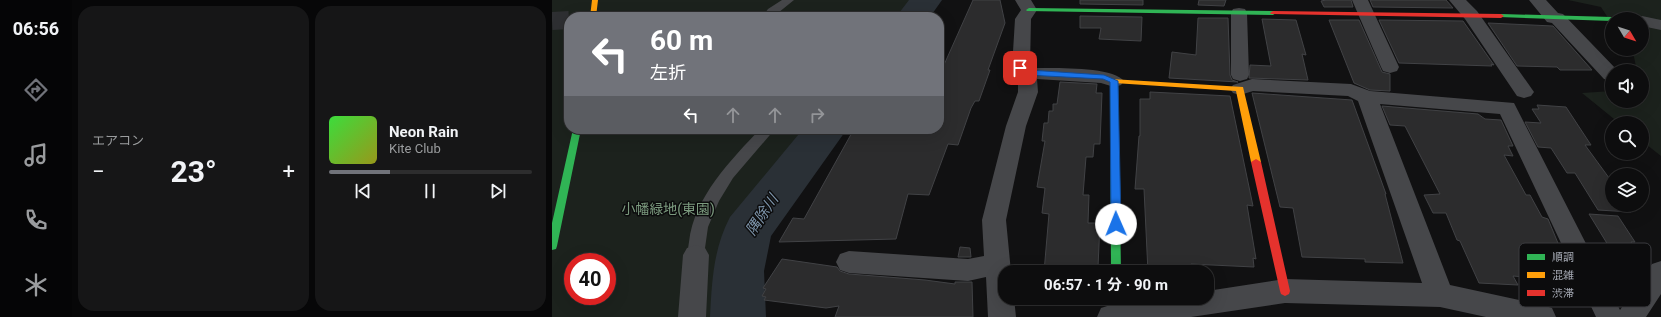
<!DOCTYPE html>
<html lang="ja">
<meta charset="utf-8">
<style>
:root{--surface:#0d0d0e;--page:#161617;--text:#f1f3f6;--muted:#9a9c9e;--line:#2d2d2e;--accent:#71737a}
body{margin:0;font-family:Roboto,"Noto Sans JP",sans-serif;background:var(--page);color:var(--text);height:100vh;display:flex;flex-direction:column;font-size:15px;white-space:nowrap}
*{box-sizing:border-box;margin:0}
p{font-size:13px;color:var(--muted)}
.icon{flex:none;width:22px;height:22px;fill:none;stroke:currentColor;stroke-width:2;stroke-linecap:round;stroke-linejoin:round}
.map{position:relative;flex:1;overflow:hidden}
.sheet{display:flex;flex-direction:column;gap:6px;padding:6px;background:#070708;width:480px}
.sheet>*{flex:none}
.guide{position:absolute;left:12px;top:12px;width:380px;height:122px;border-radius:16px;box-shadow:0 4px 16px #0002,0 0 0 1px var(--line);background:#71737a;color:#fff;overflow:hidden}
.needle{width:26px;rotate:129deg}
.fabs{position:absolute;left:1053px;top:12px;display:grid;gap:8px}
.fabs a{display:grid;place-items:center;width:44px;height:44px;border-radius:50%;background:var(--surface);box-shadow:0 4px 16px #0002,0 0 0 1px var(--line);font-size:20px}
.speed{position:absolute;left:12px;top:253px;display:flex;gap:8px;font-size:20px;font-weight:700;text-align:center}
.speed>*{display:grid;place-content:center;width:52px;height:52px;border-radius:50%;background:var(--surface);box-shadow:0 4px 16px #0002,0 0 0 1px var(--line);line-height:1}
.speed .limit{border:6px solid #d22;background:#fff;color:#111}
.pin{position:absolute;display:grid;place-items:center;width:34px;height:34px;color:#fff;margin:-17px;border-radius:8px;box-shadow:0 2px 6px #0006}
.me{position:absolute;width:44px;margin:-22px;rotate:359deg;stroke-linejoin:round;filter:drop-shadow(0 0 3px #0008)}
.turn{display:flex;align-items:center;gap:14px;height:84px;padding:0 20px;font-size:18px}
.turn .icon{width:52px;height:52px;stroke-width:2.5}
.turn b{display:block;font-size:28px;line-height:34px}
.lanes{display:flex;align-items:center;height:38px;padding:0 20px;background:#0003;justify-content:center;gap:20px;direction:ltr}
.lanes .off{opacity:.35}
.big{font-size:30px;font-weight:700;line-height:1.1}
.sheet .tile{flex:1;display:flex;flex-direction:column;justify-content:center;gap:6px;min-width:0;padding:0 14px;border-radius:16px;background:var(--page)}
.song{display:flex;align-items:center;gap:12px}
.cover{width:48px;height:48px;border-radius:6px;background:linear-gradient(135deg,hsl(120 70% 55%),hsl(60 70% 35%))}
.played{height:4px;border-radius:2px;background:linear-gradient(90deg,var(--accent) 30%,var(--line) 30%)}
.keys{display:flex;justify-content:space-around;direction:ltr}
.heat{display:flex;justify-content:space-between;align-items:center;font-size:22px;direction:ltr}
.sheet .tiles{flex:1;display:grid;gap:6px;grid-template-columns:repeat(2,1fr)}
.trip{position:absolute;left:446px;top:265px;width:216px;height:40px;border-radius:16px;background:var(--surface);box-shadow:0 4px 16px #0002,0 0 0 1px var(--line);font-weight:700;line-height:40px;text-align:center}
main{display:flex;flex:1;min-height:0}
.tabs{display:flex;flex-direction:column;width:72px;justify-content:space-around;align-items:center;background:#050506;color:var(--muted)}
.tabs .icon{width:28px;height:28px}
.tabs .current{color:var(--accent)}
.tabs b{font-size:18px;color:var(--text)}
.map>svg:first-child{display:block}
.green{fill:#1c221d;fill-rule:evenodd}
.lines{fill:none;stroke-linecap:round;stroke-linejoin:round}
.river{fill:#2a3036;fill-rule:evenodd}
.building{fill:#2c2c2d;stroke:#414245}
.street-tunnel{stroke:#2e2f32;stroke-width:18;stroke-dasharray:18 10;stroke-linecap:butt}
.lane{fill:#46474a;fill-rule:evenodd}
.street{fill:#46474a;fill-rule:evenodd}
.fast{fill:#30b455;fill-rule:evenodd}
.slow{fill:#ff9f0a;fill-rule:evenodd}
.jam{fill:#e5322d;fill-rule:evenodd}
.route{fill:#1a73e8;stroke:#114b97}
.labels{text-anchor:middle;stroke-width:3;stroke-linejoin:round;paint-order:stroke}
.park-label{font-size:14px;fill:#7c9b7f;stroke:#0c0c0d}
.water-label{font-size:15px;font-style:italic;fill:#7d94aa;stroke:#0c0c0d}
.key{fill:#0c0c0d;stroke:#3a3b3f;stroke-width:1}
.key-label{font-size:11px;fill:#a4a8b2}
</style>
<main>
<nav class="tabs">
<b>06:56</b>
<svg class="icon current" aria-label="directions" viewBox="0 0 24 24"><path d="M12 3l9 9-9 9-9-9zM9 14v-3h6M13 9l2 2-2 2"/></svg>
<svg class="icon" aria-label="music" viewBox="0 0 24 24"><path d="M9 18V5l10-2v13"/><circle cx="6" cy="18" r="3"/><circle cx="16" cy="16" r="3"/></svg>
<svg class="icon" aria-label="phone" viewBox="0 0 24 24"><path d="M5 4h4l2 5-3 2q2 4 5 5l2-3 5 2v4C11 20 4 13 5 4z"/></svg>
<svg class="icon" aria-label="climate" viewBox="0 0 24 24"><path d="M12 3v18M4 7l16 10M4 17L20 7"/></svg>
</nav>
<section class="sheet">
<div class="tiles">
<div class="tile"><p>エアコン</p>
<div class="heat"><a>−</a><b class="big">23°</b><a>+</a></div>
</div>
<div class="tile">
<div class="song"><i class="cover"></i><div><b>Neon Rain</b><p>Kite Club</p></div></div>
<div class="played"></div>
<div class="keys"><svg class="icon" aria-label="previous" viewBox="0 0 24 24"><path d="M18 5L8 12l10 7zM5 5v14"/></svg><svg class="icon" aria-label="pause" viewBox="0 0 24 24"><path d="M8 5v14M16 5v14"/></svg><svg class="icon" aria-label="next" viewBox="0 0 24 24"><path d="M6 5l10 7-10 7zM19 5v14"/></svg></div>
</div>
</div>
</section>
<div class="map">
<svg width="1109" height="317" viewBox="0 0 1109 317">
<rect width="100%" height="100%" fill="#111112"/>
<path class="green" d="M0,0H380L367,17H17V129H280L176,264L174,317H0ZM21,262H55V296H21Z
M1016,0H1109V156L1090,141V123H1067L1030,93L1060,91V101H1090V71H1085L1082,57L1077,49H1090V19H1060V24L1049,7Z"/>
<g class="lines">
<path class="river" d="M357,0H390L378,17H344Z
M251,129H295L219,236L212,271L214,317H158C160,281 161,250 178,217Z"/>
</g>
<path class="building" d="M421,0H448L453,23L436,70H438L427,101H423L419,108L406,145L396,144L377,195L356,194L344,239L227,242L241,218L252,219L302,129H387V76Z
M528,0H591V5L528,4Z
M647,0H674L672,6L646,5Z
M774,0H799L801,7H772L769,1Z
M818,0H894L901,8L821,7Z
M528,16L590,17L589,41L547,39L549,28H528Z
M646,18H676L678,75L680,80L686,82L617,78L620,52L644,55Z
M710,19L744,20L754,55L750,54L756,80L697,78L698,65L719,66Z
M777,20H807L830,72L838,74V91L818,90L802,83Z
M827,20L911,21L942,65L939,64L940,66L847,63Z
M936,23L1001,26L1040,70H1008L1005,67L965,66Z
M508,82L545,84L544,93H550L548,144H542L541,157H534L531,195H537L536,223H548L546,267H528L527,272H492L497,214L490,213L493,188L485,187L493,141H490L492,123H496L497,111H501V104H505Z
M598,92L678,96L701,206L695,205L704,259L701,258L702,267L639,264V272H596L592,189H583L587,136H588V99H598Z
M700,93L800,100L834,194H833L851,263L813,262V259L750,257L741,208L728,207Z
M985,105L1014,107L1039,145H1033L1060,182V205H1074L1079,212L1046,210L1023,173H1015L999,148L986,147L973,122L989,123L980,109H987Z
M830,106L926,114L933,119L949,120L961,146H956L961,156L952,155L974,195H978L990,217L996,219L1008,248H1004L1021,281L961,276L966,285L927,283L908,241L905,240L894,213H881L872,195L888,194L853,126L838,125Z
M1037,214L1066,216L1083,242H1079L1082,247L1056,245Z
M408,247L418,248L419,257H406Z
M230,259L285,267L288,271L297,274L373,280L403,284V282H420L421,317H283L287,306L274,308L212,300L214,297L210,296L214,289L211,288Z"/>
<g class="lines">
<path class="street-tunnel" d="M0,21L17,20"/>
<path class="lane" d="M230,0H242L221,17H210L216,9Z
M208,129H223L181,178L167,201L156,227L152,255L150,260L144,262L138,260C135,254 136,248 137,242C142,197 179,160 208,129Z"/>
<path class="street" d="M463,0H479L485,10L479,19L478,66L480,68C499,68 561,66 572,81L569,85L562,87L549,83L485,79L486,92L474,126L454,220L459,272H453V298H462L464,317H436L434,277L416,281L297,273L288,270L284,262L288,254L297,251L416,259L432,256L430,220L454,126L466,92V75L460,68L463,19L469,10Z
M800,0H816L847,67L845,71L838,73L831,71L829,67Z
M897,0H914L925,11L982,92L979,96L972,98L965,96L913,19Z
M977,0H994L1006,13L1011,14L1066,71H1060V81L1052,79L1000,23L995,22Z
M687,8L693,9L695,13L697,75L695,79L688,81L681,79L679,75V13L681,9Z
M1090,16L1109,20V30L1090,26V19H1083Z
M700,79L799,84L818,91L962,103L1068,310L1100,264L1109,261V294L1094,317H1044L948,114L828,104L898,285L990,305L1000,308L1004,317H934L888,307L733,303L639,317H545L549,308C582,296 620,298 655,298V291L733,279L870,283L806,101L796,96L701,91L688,95L681,93L678,89L681,85Z
M144,245L153,248L157,255L154,317H126L131,255L135,248Z"/>
<path class="fast" d="M477,8L721,11L724,13L721,15L475,11L474,10Z
M949,14L1060,17L1063,19H1060V21L947,17L946,16Z
M559,79H562L566,81L569,272H559L558,81Z
M21,129H29L5,246L4,249L0,250V223Z"/>
<path class="slow" d="M40,0H46L44,17H38Z
M559,79L691,87L709,162L704,165L699,162L684,91L562,83L558,81Z"/>
<path class="jam" d="M721,11L949,14L952,16L949,18L719,14L718,13Z
M704,159L709,162L738,291L737,294L733,296L729,294L728,291L699,162Z"/>
</g>
<path class="route" d="M468,65L477,70L552,75L566,81L569,224L567,227H560L559,224L558,82L551,79L475,75L465,68Z"/>
<g class="labels">
<g class="park-label">
<text x="116" y="214">小幡緑地(東園)</text>
</g>
<g class="water-label">
<text transform="translate(210 215) rotate(-56)" y="5">隅除川</text>
</g>
</g>
<rect x="967" y="243" width="132" height="64" rx="6" class="key"/>
<rect x="975" y="254" width="18" height="6" fill="#30b455"/>
<rect x="975" y="272" width="18" height="6" fill="#ff9f0a"/>
<rect x="975" y="290" width="18" height="6" fill="#e5322d"/>
<g class="key-label">
<text x="1000" y="261">順調</text>
<text x="1000" y="279">混雑</text>
<text x="1000" y="297">渋滞</text>
</g>
</svg>
<div class="fabs">
<a><svg class="needle" viewBox="-14 -14 28 28"><path d="M0-13l5 13h-10z" fill="#e53935"/><path d="M0 13l5-13h-10z" fill="#9a9c9e"/></svg></a>
<a><svg class="icon" aria-label="sound" viewBox="0 0 24 24"><path d="M4 9h4l5-4v14l-5-4H4zM17 9q2 3 0 6"/></svg></a>
<a><svg class="icon" aria-label="search" viewBox="0 0 24 24"><circle cx="10" cy="10" r="6"/><path d="M15 15l6 6"/></svg></a>
<a><svg class="icon" aria-label="layers" viewBox="0 0 24 24"><path d="M12 4l9 5-9 5-9-5zM3 14l9 5 9-5"/></svg></a>
</div>
<div class="speed"><div class="limit">40</div></div>
<div class="pin" style="left:468px;top:68px;background:#d93025"><svg class="icon" aria-label="arrive" viewBox="0 0 24 24"><path d="M6 21V4h12l-3 4 3 4H6"/></svg></div>
<svg class="me" style="left:564px;top:224px" viewBox="-20 -20 40 40"><circle r="19" fill="#fff"/><path d="M0-13L10 11 0 6-10 11z" fill="#1a73e8"/></svg>
<div class="trip">06:57 · 1 分 · 90 m</div>
<div class="guide">
<div class="turn"><svg class="icon" aria-label="left" viewBox="0 0 24 24"><path d="M17 20v-9H6M10 6l-5 5 5 5"/></svg><div><b>60 m</b>左折</div></div>
<div class="lanes"><svg class="icon" aria-label="left" viewBox="0 0 24 24"><path d="M17 20v-9H6M10 6l-5 5 5 5"/></svg><svg class="icon off" aria-label="ahead" viewBox="0 0 24 24"><path d="M12 20V5M6 11l6-6 6 6"/></svg><svg class="icon off" aria-label="ahead" viewBox="0 0 24 24"><path d="M12 20V5M6 11l6-6 6 6"/></svg><svg class="icon off" aria-label="right" viewBox="0 0 24 24"><path d="M7 20v-9h11M14 6l5 5-5 5"/></svg></div>
</div>
</div>
</main>
